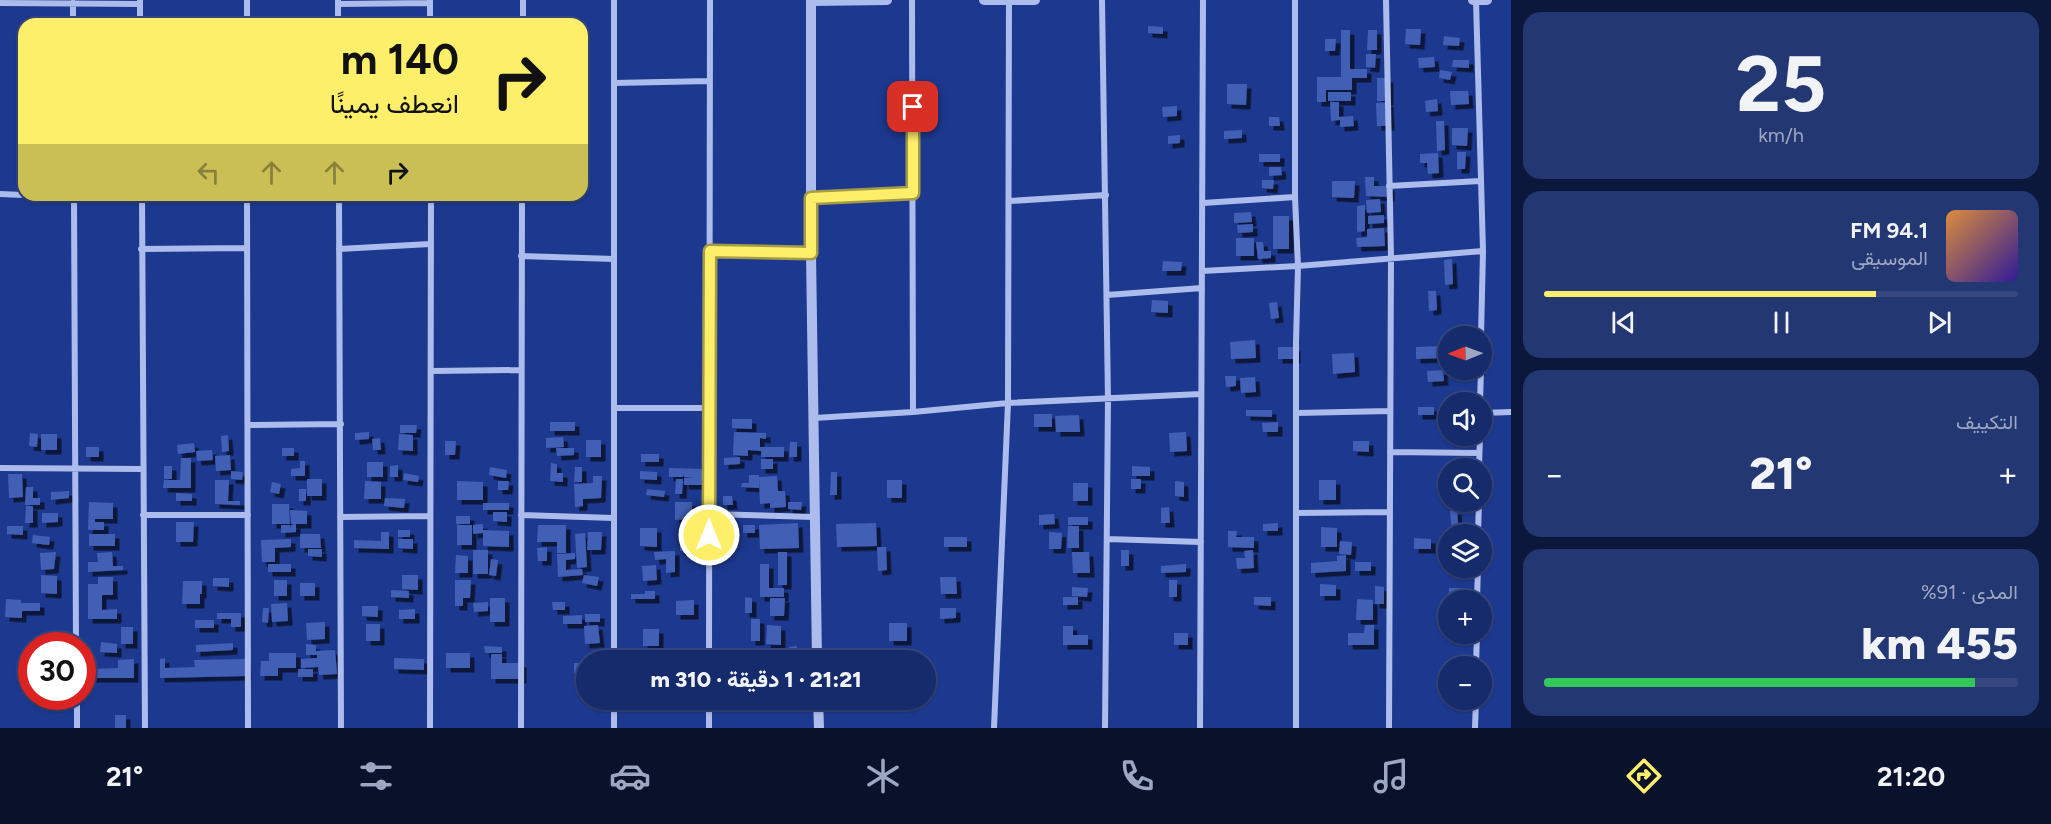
<!DOCTYPE html>
<html lang="ar">
<meta charset="utf-8">
<style>
:root{--surface:#162b6b;--page:#233773;--text:#f1f3f6;--muted:#9ea7c1;--line:#35477e;--accent:#fdef6a}
body{margin:0;font-family:Figtree,Vazirmatn,sans-serif;background:var(--page);color:var(--text);direction:rtl;height:100vh;display:flex;flex-direction:column;font-size:22px;white-space:nowrap}
*{box-sizing:border-box;margin:0}
p{font-size:20px;color:var(--muted)}
.icon{flex:none;width:33px;height:33px;fill:none;stroke:currentColor;stroke-width:2;stroke-linecap:round;stroke-linejoin:round}
.map{position:relative;flex:1;overflow:hidden;direction:ltr}
.panel{display:flex;flex-direction:column;gap:12px;padding:12px;background:#0c183b;width:540px}
.panel>*{flex:none}
.guide{position:absolute;left:18px;top:18px;width:570px;height:183px;border-radius:18px;box-shadow:0 2px 4px #0004,0 0 0 2px var(--line);direction:rtl;background:#fdef6a;color:#111;overflow:hidden}
.needle{width:39px;rotate:269deg}
.fabs{position:absolute;left:1438px;top:326px;display:grid;gap:12px}
.fabs a{display:grid;place-items:center;width:54px;height:54px;border-radius:50%;background:var(--surface);box-shadow:0 2px 4px #0004,0 0 0 2px var(--line);font-size:30px}
.speed{position:absolute;left:18px;top:632px;display:flex;gap:12px;font-size:30px;font-weight:700;text-align:center}
.speed>*{display:grid;place-content:center;width:78px;height:78px;border-radius:50%;background:var(--surface);box-shadow:0 2px 4px #0004,0 0 0 2px var(--line);line-height:1}
.speed .limit{border:9px solid #d22;background:#fff;color:#111}
.pin{position:absolute;display:grid;place-items:center;width:51px;height:51px;color:#fff;margin:-26px;border-radius:12px;box-shadow:0 3px 9px #0006}
.me{position:absolute;width:66px;margin:-33px;rotate:0deg;stroke-linejoin:round;filter:drop-shadow(0 0 4px #0008)}
.turn{display:flex;align-items:center;gap:21px;height:126px;padding:0 30px;font-size:27px}
.turn .icon{width:78px;height:78px;stroke-width:2.5}
.turn b{display:block;font-size:42px;line-height:51px}
.lanes{display:flex;align-items:center;height:57px;padding:0 30px;background:#0003;justify-content:center;gap:30px;direction:ltr}
.lanes .off{opacity:.35}
.big{font-size:45px;font-weight:800;line-height:1.1}
.panel .tile{flex:1;display:flex;flex-direction:column;justify-content:center;gap:9px;min-width:0;padding:0 21px;border-radius:18px;background:var(--page)}
.panel .dial{align-items:center;gap:0}
.dial b{font-size:78px;line-height:1}
.song{display:flex;align-items:center;gap:18px}
.cover{width:72px;height:72px;border-radius:9px;background:linear-gradient(135deg,hsl(30 70% 55%),hsl(250 70% 35%))}
.played{height:6px;border-radius:3px;background:linear-gradient(90deg,var(--accent) 70%,var(--line) 70%)}
.keys{display:flex;justify-content:space-around;direction:ltr}
.heat{display:flex;justify-content:space-between;align-items:center;font-size:33px;direction:ltr}
.charge{height:9px;border-radius:4px;background:linear-gradient(90deg,#34c759 91%,var(--line) 0)}
.trip{position:absolute;left:576px;top:650px;width:360px;height:60px;border-radius:30px;background:var(--surface);box-shadow:0 2px 4px #0004,0 0 0 2px var(--line);font-weight:800;line-height:60px;text-align:center;direction:rtl}
.dock{display:flex;height:96px;justify-content:space-around;align-items:center;background:#09112b;color:var(--muted)}
.dock .icon{width:42px;height:42px}
.dock .selected{color:var(--accent)}
.dock b{font-size:27px;color:var(--text)}
main{display:flex;flex:1;min-height:0}
.map>svg:first-child{display:block}
.building{fill:#415fb5;filter:url(#shadow)}
.lines{fill:none;stroke-linecap:round;stroke-linejoin:round}
.minor{stroke:#acbded;stroke-width:6}
.tertiary{stroke:#acbded;stroke-width:10}
.route-casing{stroke:#a49b45;stroke-width:15}
.route{stroke:#fdef6a;stroke-width:10}
</style>
<main>
<section class="panel">
<div class="tile dial"><b>25</b><p>km/h</p></div>
<div class="tile">
<div class="song"><i class="cover"></i><div><b>94.1 FM</b><p>الموسيقى</p></div></div>
<div class="played"></div>
<div class="keys"><svg class="icon" aria-label="previous" viewBox="0 0 24 24"><path d="M18 5L8 12l10 7zM5 5v14"/></svg><svg class="icon" aria-label="pause" viewBox="0 0 24 24"><path d="M8 5v14M16 5v14"/></svg><svg class="icon" aria-label="next" viewBox="0 0 24 24"><path d="M6 5l10 7-10 7zM19 5v14"/></svg></div>
</div>
<div class="tile"><p>التكييف</p>
<div class="heat"><a>−</a><b class="big">21°</b><a>+</a></div>
</div>
<div class="tile"><p>المدى · 91%</p><b class="big">455 km</b><div class="charge"></div></div>
</section>
<div class="map">
<svg width="1511" height="728" viewBox="0 0 1511 728">
<defs>
<filter id="shadow"><feDropShadow dx="4.5" dy="4.5" stdDeviation="0" flood-color="#0009"/></filter>
</defs>
<rect width="100%" height="100%" fill="#1d398f"/>
<path class="building" d="M1148,26L1163,27V34L1148,33Z
M1406,29H1421L1420,45L1405,44Z
M1341,30H1350V69H1367V78H1352V90H1326V102H1317V77H1341Z
M1368,30H1377V50H1367Z
M1444,36L1460,38L1459,46L1443,45Z
M1325,39H1336L1335,51H1325Z
M1366,54H1376L1375,68L1366,67Z
M1434,57L1435,67L1419,68L1418,58Z
M1453,60H1469V68L1452,67Z
M1440,70L1452,72L1450,80L1439,78Z
M1377,78H1389V101H1377Z
M1227,84H1247L1246,105L1227,104Z
M1450,91H1468L1469,104L1451,105Z
M1328,92H1351V101H1328Z
M1437,99L1438,111L1426,112L1425,101Z
M1330,102H1339V117L1353,116L1354,126L1340,127V120L1331,121Z
M1389,102L1390,126H1377L1376,103Z
M1177,106V116L1163,117L1162,107Z
M1269,117H1279L1280,126H1269Z
M1436,121H1444L1445,150L1437,151Z
M1452,128H1468L1467,146L1452,145Z
M1242,130V138L1224,139V131Z
M1180,135V143L1168,144V136Z
M1457,152H1466L1465,169H1457Z
M1438,153L1439,173L1428,174L1427,163H1420V154Z
M1259,154H1280V162H1259Z
M1269,167H1281L1282,175L1269,176Z
M1365,177H1374V186H1390V197L1366,196Z
M1262,180H1274L1273,189L1262,188Z
M1332,181H1355L1354,198L1332,197Z
M1380,199L1381,212L1367,213L1366,200Z
M1365,205V231L1357,232V206Z
M1251,212L1252,222L1234,223V213Z
M1384,215V223L1368,224V216Z
M1273,216H1289V249H1273Z
M1253,224V232L1238,233L1237,225Z
M1384,228L1385,246L1357,247L1356,238L1367,237V229Z
M1236,238H1254V256H1236Z
M1256,242H1263L1264,251H1271V258L1258,259Z
M1452,259L1453,284L1445,285L1444,260Z
M1163,261L1182,262L1181,271H1162Z
M1428,291H1436L1437,310L1429,311Z
M1152,300L1168,301V313L1151,312Z
M1277,302L1279,318L1271,319L1269,303Z
M1255,340L1256,358L1231,359L1230,342Z
M1443,340H1449V359H1444Z
M1442,346V358L1416,359V347Z
M1278,347H1296V359H1278Z
M1354,353L1355,372L1333,374L1332,354Z
M1443,370L1444,381L1428,382L1427,371Z
M1225,376H1236V386L1226,387Z
M1255,377L1256,392L1241,393L1240,378Z
M1418,407H1434V415H1418Z
M1246,410H1272V417L1246,416Z
M1034,414H1052V427H1034Z
M1079,415L1080,432H1056L1055,416Z
M732,419H752V429L732,428Z
M550,422H575V431H550Z
M1278,422V432H1263L1262,423Z
M400,425H417L416,433H400Z
M369,432V439L355,440V433Z
M734,432L766,433V439L760,438V447H784V457H761V451L748,450V456L733,455Z
M1186,432L1187,451L1170,452L1169,433Z
M30,433L38,434L37,447L29,446Z
M41,434H57V450H41Z
M399,434L413,435V451L398,450Z
M228,435L229,451L222,452L221,436Z
M563,437L564,447L546,448V438Z
M380,438L381,450H373L372,439Z
M586,440H601V457H586Z
M445,441H456L455,455H445Z
M1353,441H1369V452L1353,451Z
M790,442H797V457H789Z
M194,443L195,452L178,454L177,445Z
M86,447H99V457H86Z
M282,448H294V456H282Z
M556,448H574V455L557,456Z
M212,450L213,460L197,461L196,451Z
M641,454H659V462H641Z
M230,455L231,470L216,471L215,456Z
M740,457V464L724,465V458Z
M181,458H191V488H163L164,480H180Z
M761,459H773V469H761Z
M300,461H305V476H291V469L300,468Z
M367,462H383V477H367Z
M551,463L557,464V473H563V482L550,481Z
M398,465V477H390V466Z
M164,466H172V479H164Z
M1132,466L1150,467V476H1132Z
M490,467L507,470L506,478L489,475Z
M575,467H582V482H574Z
M669,468L704,469V485H684V478L694,477H684V473L683,477H669Z
M231,471L243,472L242,480L231,479Z
M640,471L657,472V480L640,479Z
M831,472H837V495H830Z
M404,473L419,476L418,482L403,480Z
M8,474H22L23,497L9,498Z
M749,475H759V488L741,487L742,483H749Z
M593,476H602L601,498L583,499V506L575,507L574,484L593,483Z
M777,476L778,491H785L786,507L770,508V503L760,504L759,477Z
M307,479H322V496H307Z
M676,479H683L682,494H675Z
M1131,479H1141V489H1131Z
M215,480H229L228,501H240V505L215,504Z
M887,480H902V498H887Z
M1319,480H1336V500H1319Z
M365,481L381,482V499H364Z
M457,481L483,482V500H457Z
M498,481H509L508,490H498Z
M1175,481L1184,482V497L1175,496Z
M272,482L281,484L279,494L270,492Z
M1073,483H1088V501H1073Z
M26,487H33V498H40V505H25Z
M299,489H306V501H299Z
M647,489L665,491L664,497L646,495Z
M69,491V498L51,500V492Z
M176,493L192,494V501H176Z
M723,496H732L733,505H723Z
M385,498L405,499L404,508L384,506Z
M89,502L113,503V519H95V522H104V530H88Z
M675,502H692V519L675,520Z
M788,502H802L801,510L788,509Z
M483,503H509V510H483Z
M272,504H289L290,524H272Z
M26,506H33V523H25Z
M1169,507L1170,523H1161V508Z
M290,510L307,511V524H291Z
M1457,510L1458,524L1451,525L1450,511Z
M493,512H507V522L493,521Z
M42,513H58V522L42,523Z
M1054,514L1055,524L1039,525V515Z
M456,516H470V524H456Z
M1068,517H1088V525H1068Z
M176,522H194L193,542H176Z
M798,523L799,548L760,549L759,525Z
M876,523L877,546L837,547L836,524Z
M1278,523V531H1263V524Z
M296,524V532L281,533V525H290L291,529V525Z
M483,524V530L509,531V547L483,546V533L473,534V525Z
M457,525H472V545H457Z
M538,525H566V553H557V542H537Z
M743,525H755V533H743Z
M7,526H23V535L7,534Z
M1068,526H1079V548H1067Z
M1321,527L1337,528V547H1321Z
M640,528H657V547L640,546Z
M398,530H410V537H398Z
M1228,531H1237L1236,537H1254V548L1228,547Z
M381,532H389V549L354,548V540L381,541Z
M588,532H602L601,550H587Z
M1049,532L1062,533L1061,549H1049Z
M585,533L587,567L577,568L575,534Z
M89,534H115V546H89Z
M300,534H320L321,548H300Z
M33,535L50,537L49,545L32,543Z
M944,537H967V547H944Z
M1414,538L1431,539V549H1414Z
M291,539V547L275,548V562H262L261,540Z
M398,539H413V549L398,548Z
M1340,541L1352,542L1351,555L1339,554Z
M680,544H694V551H680Z
M547,547V561H538L537,548Z
M877,547H886L887,570L878,571Z
M308,549H322V557L308,556Z
M473,550H488V574H473Z
M1121,550H1129V566H1121Z
M1253,550L1254,568L1237,569L1236,558H1245L1244,551Z
M675,551V572L666,573V559L655,560L654,552Z
M56,552L54,569L41,570L40,553Z
M112,552L113,566H123V570L88,572V562H98L97,553Z
M778,552H787V585H778Z
M1072,552H1089L1090,573H1073Z
M575,553V559L566,560V570L582,569L583,575L558,577L557,554Z
M456,555L468,556V573H455Z
M1346,555V571L1311,573V563L1337,561V556Z
M491,559L498,560L496,576L489,575Z
M1355,562H1371V571H1355Z
M268,564H291V572H268Z
M760,564H769V588H784V597H760Z
M1186,564V572L1161,573V566Z
M656,565L657,580L643,581L642,566Z
M1451,567H1474V572H1450Z
M41,575L57,576V594L41,593Z
M402,575H418V590L402,589Z
M584,575L599,577L597,586L582,583Z
M98,577H113V595H102V610L117,609V619H88V584H98Z
M940,577H956L957,594H941Z
M213,578H229V587L213,586Z
M274,580H287V596H274Z
M455,580H471L470,598H463V606H455Z
M1169,580H1177V597H1169Z
M183,581H202V594H200V604H182Z
M300,583H315V596H300Z
M1320,584L1336,585V596H1320Z
M1375,586L1384,587V604H1375Z
M1072,587L1088,588L1087,597L1072,596Z
M1449,588H1464V597H1449Z
M391,590L409,591V598L391,597Z
M645,591H655V599H631V594H645Z
M745,597L752,598V613H745Z
M1063,597H1078V605H1063Z
M1254,597H1271V606L1254,605Z
M490,598H505V622H490Z
M770,598H785L784,616H770Z
M6,599L21,600V603H40V611H22V618L5,617Z
M1357,599L1373,600V620H1356Z
M694,600V615H676V601Z
M488,602V611L474,612L473,603Z
M552,602H565V610H553Z
M287,603L288,621L272,622L271,604Z
M362,606H378V617L362,616Z
M263,608H269L268,623L262,622Z
M940,608H956V618L940,619Z
M415,609V619H399V610Z
M217,613H241V627H231V619H217Z
M585,614H600V622H585Z
M582,615V624H563V616Z
M751,619H760V641H751Z
M195,620H214V628H195Z
M325,622V639L307,640L306,623Z
M889,623H907V641H889Z
M366,624H380V641H366Z
M598,625L600,643L585,644L584,626Z
M767,625L781,626V645L766,644Z
M1365,625H1374V645H1348V633H1364Z
M1063,626H1073V635H1088V645H1063Z
M121,627H133V644H121Z
M643,629H659V646H643Z
M1174,633H1188V645H1174Z
M101,642L117,644V653L100,652Z
M233,643V650L196,652V645Z
M306,644L316,645V651L335,650L337,674L319,675L318,667L301,668V659L317,658V655H306Z
M484,646L502,647V653H485Z
M797,646V658H789V647Z
M640,649H657V660H640Z
M269,653H296V668H278V676H260L261,661H269Z
M446,653H470V668H446Z
M491,654H502V663H522V679H491Z
M165,658V668L195,667L194,660L246,659L247,676L160,678V659Z
M394,658L424,659V670L394,669Z
M134,659V678H90V669L118,668V660Z
M574,663H586V672L574,673Z
M298,669H313V677H298Z
M115,715H126V728H115Z"/>
<g class="lines">
<path class="minor" d="M338,0V24
M912,0L913,412
M1102,0L1108,399L1105,728
M1295,0V197L1298,266L1296,342V728
M1386,0L1391,257L1389,728
M1476,0L1483,251L1481,336
M140,1V24
M430,1V24
M0,3L140,4
M73,3V24
M338,4L430,3
M247,24V0
M523,24V0
M614,83L710,81
M1389,186L1480,181
M0,194L24,195
M48,195H110
M74,195L76,645
M142,195L145,728
M247,195L248,728
M339,195L341,728
M811,198L913,193
M1010,201L1106,195
M1203,203L1295,197
M141,249L247,248
M339,249L430,244
M710,251L811,253
M521,256L614,259
M1202,271L1298,266L1483,251
M1107,295L1202,288
M431,371L521,370
M1480,402L1481,369
M614,408H708
M1296,413L1390,411
M1482,413L1511,412
M814,418L913,412L1008,403L1201,394
M248,425L341,424
M1390,452L1479,453
M0,468L143,469
M1479,468L1480,435
M1296,513L1390,512
M709,514L814,517
M143,515H248
M521,515L614,518
M340,517L430,516
M1478,534L1479,501
M1107,539L1201,542
M1477,600L1478,567
M614,660V0
M709,660L710,0
M1476,666L1477,633
M77,696V728
M614,699V728
M430,728L431,195
M521,728L522,195
M709,728V699
M994,728L1008,403L1009,0
M1200,728L1203,0
M1475,728L1476,699"/>
<path class="tertiary" d="M811,0V253L817,660
M984,0H1035
M1473,0H1487
M811,1L887,0
M818,699L819,728"/>
</g>
<g class="lines">
<defs>
<path id="route" d="M709,535L710,251L811,253V198L913,193V107"/>
</defs>
<use href="#route" class="route-casing"/>
<use href="#route" class="route"/>
</g>
</svg>
<div class="fabs">
<a><svg class="needle" viewBox="-14 -14 28 28"><path d="M0-13l5 13h-10z" fill="#e53935"/><path d="M0 13l5-13h-10z" fill="#9ea7c1"/></svg></a>
<a><svg class="icon" aria-label="sound" viewBox="0 0 24 24"><path d="M4 9h4l5-4v14l-5-4H4zM17 9q2 3 0 6"/></svg></a>
<a><svg class="icon" aria-label="search" viewBox="0 0 24 24"><circle cx="10" cy="10" r="6"/><path d="M15 15l6 6"/></svg></a>
<a><svg class="icon" aria-label="layers" viewBox="0 0 24 24"><path d="M12 4l9 5-9 5-9-5zM3 14l9 5 9-5"/></svg></a>
<a>+</a>
<a>−</a>
</div>
<div class="speed"><div class="limit">30</div></div>
<div class="pin" style="left:913px;top:107px;background:#d93025"><svg class="icon" aria-label="arrive" viewBox="0 0 24 24"><path d="M6 21V4h12l-3 4 3 4H6"/></svg></div>
<svg class="me" style="left:709px;top:535px" viewBox="-20 -20 40 40"><circle r="17" fill="#fdef6a" stroke="#fff" stroke-width="3"/><path d="M0-11L8 9 0 5-8 9z" fill="#fff"/></svg>
<div class="trip">21:21 · 1 دقيقة · 310 m</div>
<div class="guide">
<div class="turn"><svg class="icon" aria-label="right" viewBox="0 0 24 24"><path d="M7 20v-9h11M14 6l5 5-5 5"/></svg><div><b>140 m</b>انعطف يمينًا</div></div>
<div class="lanes"><svg class="icon off" aria-label="left" viewBox="0 0 24 24"><path d="M17 20v-9H6M10 6l-5 5 5 5"/></svg><svg class="icon off" aria-label="ahead" viewBox="0 0 24 24"><path d="M12 20V5M6 11l6-6 6 6"/></svg><svg class="icon off" aria-label="ahead" viewBox="0 0 24 24"><path d="M12 20V5M6 11l6-6 6 6"/></svg><svg class="icon" aria-label="right" viewBox="0 0 24 24"><path d="M7 20v-9h11M14 6l5 5-5 5"/></svg></div>
</div>
</div>
</main>
<nav class="dock">
<b>21:20</b>
<svg class="icon selected" aria-label="directions" viewBox="0 0 24 24"><path d="M12 3l9 9-9 9-9-9zM9 14v-3h6M13 9l2 2-2 2"/></svg>
<svg class="icon" aria-label="music" viewBox="0 0 24 24"><path d="M9 18V5l10-2v13"/><circle cx="6" cy="18" r="3"/><circle cx="16" cy="16" r="3"/></svg>
<svg class="icon" aria-label="phone" viewBox="0 0 24 24"><path d="M5 4h4l2 5-3 2q2 4 5 5l2-3 5 2v4C11 20 4 13 5 4z"/></svg>
<svg class="icon" aria-label="climate" viewBox="0 0 24 24"><path d="M12 3v18M4 7l16 10M4 17L20 7"/></svg>
<svg class="icon" aria-label="car" viewBox="0 0 24 24"><path d="M5 17H2v-5l4-1 3-4h7l3 4 3 1v5h-3M9 17h6M6 11h13"/><circle cx="7" cy="17" r="2"/><circle cx="17" cy="17" r="2"/></svg>
<svg class="icon" aria-label="filters" viewBox="0 0 24 24"><path d="M4 7h16M4 17h16"/><circle cx="9" cy="7" r="2"/><circle cx="15" cy="17" r="2"/></svg>
<b>21°</b>
</nav>
